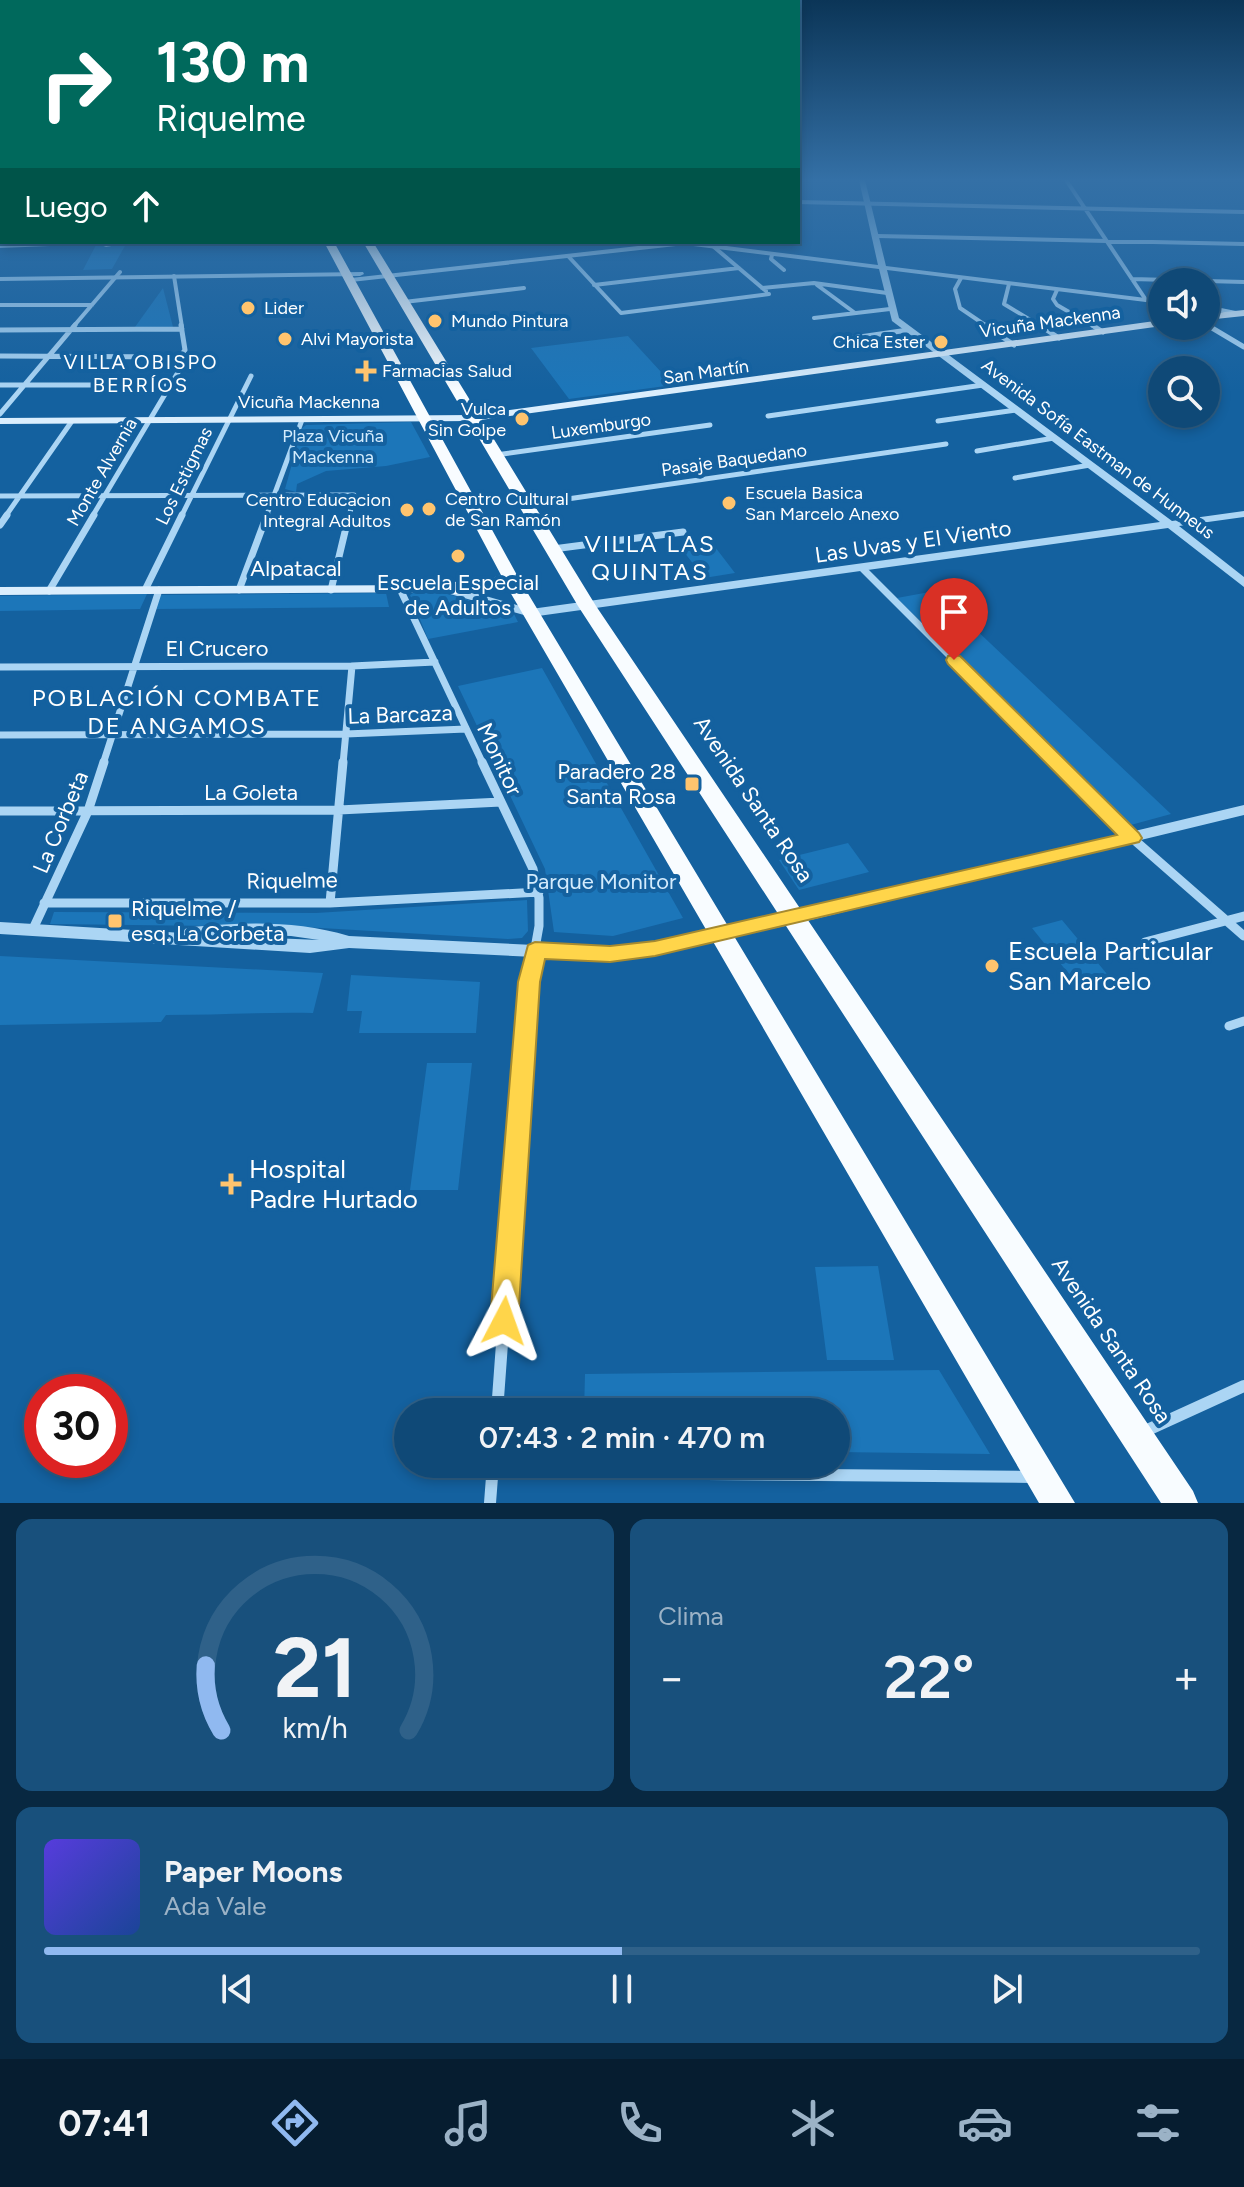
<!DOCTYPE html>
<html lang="es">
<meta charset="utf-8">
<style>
:root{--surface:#0f4977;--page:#18507c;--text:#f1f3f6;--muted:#9bb2c6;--line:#2f6189;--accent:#90b9f0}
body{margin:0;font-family:Figtree,sans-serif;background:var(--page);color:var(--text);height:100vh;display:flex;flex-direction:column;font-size:30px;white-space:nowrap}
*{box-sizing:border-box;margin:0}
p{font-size:26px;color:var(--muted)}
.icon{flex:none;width:44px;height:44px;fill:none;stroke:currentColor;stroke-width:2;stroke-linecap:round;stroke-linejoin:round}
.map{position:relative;height:1503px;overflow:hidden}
.panel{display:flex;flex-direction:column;gap:16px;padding:16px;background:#082841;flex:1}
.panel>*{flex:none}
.hud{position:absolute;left:0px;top:0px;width:800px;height:244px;box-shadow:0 4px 12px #0003,0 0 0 2px var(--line);background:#00695c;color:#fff;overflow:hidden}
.fabs{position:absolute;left:1148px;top:268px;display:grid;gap:16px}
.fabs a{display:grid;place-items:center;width:72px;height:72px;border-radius:50%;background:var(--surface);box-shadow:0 4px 12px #0003,0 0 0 2px var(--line);font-size:40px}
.speed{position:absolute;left:24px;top:1374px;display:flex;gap:16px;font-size:40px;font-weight:700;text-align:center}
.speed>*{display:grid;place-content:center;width:104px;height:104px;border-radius:50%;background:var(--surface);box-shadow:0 4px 12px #0003,0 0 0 2px var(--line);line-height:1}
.speed .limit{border:12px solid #d22;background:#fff;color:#111}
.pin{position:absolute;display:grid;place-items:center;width:68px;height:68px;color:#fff;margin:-82px -34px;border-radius:50% 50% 50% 0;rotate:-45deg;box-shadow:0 0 8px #0007}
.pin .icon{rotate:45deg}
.me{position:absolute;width:88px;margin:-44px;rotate:4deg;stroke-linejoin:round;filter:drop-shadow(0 0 6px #0008)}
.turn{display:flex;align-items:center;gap:28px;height:168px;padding:0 24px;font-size:36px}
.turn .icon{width:104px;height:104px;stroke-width:2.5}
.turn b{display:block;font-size:56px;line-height:68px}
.then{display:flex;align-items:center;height:76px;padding:0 24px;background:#0003;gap:16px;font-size:30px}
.big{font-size:60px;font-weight:600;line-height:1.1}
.panel .tile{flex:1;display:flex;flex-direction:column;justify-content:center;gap:12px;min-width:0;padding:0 28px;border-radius:16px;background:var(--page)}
.panel .dial{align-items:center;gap:0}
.dial svg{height:208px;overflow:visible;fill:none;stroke:var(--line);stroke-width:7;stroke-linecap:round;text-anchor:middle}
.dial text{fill:var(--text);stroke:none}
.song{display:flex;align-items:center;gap:24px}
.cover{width:96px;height:96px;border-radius:12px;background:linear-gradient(135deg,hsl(250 70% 55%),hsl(220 70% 35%))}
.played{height:8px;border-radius:4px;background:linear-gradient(90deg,var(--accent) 50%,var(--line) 50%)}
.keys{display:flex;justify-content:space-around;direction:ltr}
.heat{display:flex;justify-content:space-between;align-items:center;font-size:44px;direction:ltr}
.panel .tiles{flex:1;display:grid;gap:16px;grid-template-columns:1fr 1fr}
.tile:last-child{grid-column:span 2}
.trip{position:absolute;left:394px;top:1398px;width:456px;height:80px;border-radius:40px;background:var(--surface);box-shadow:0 4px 12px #0003,0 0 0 2px var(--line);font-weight:600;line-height:80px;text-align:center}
.tab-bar{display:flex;height:128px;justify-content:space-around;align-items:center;background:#061d30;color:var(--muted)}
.tab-bar .icon{width:56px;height:56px}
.tab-bar .on{color:var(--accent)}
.tab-bar b{font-size:36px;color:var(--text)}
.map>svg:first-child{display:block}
.green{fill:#1c76b9}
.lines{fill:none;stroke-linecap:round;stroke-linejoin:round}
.minor-far4{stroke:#abd5f4;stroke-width:4}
.minor-far3{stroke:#abd5f4;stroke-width:5}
.minor-far2{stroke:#abd5f4;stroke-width:7}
.minor-far1{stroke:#abd5f4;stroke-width:9}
.minor{stroke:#abd5f4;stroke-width:12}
.tertiary{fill:#abd5f4;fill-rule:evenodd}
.secondary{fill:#dbeefd;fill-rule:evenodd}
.primary{fill:#f8fcff;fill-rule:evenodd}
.route{fill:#ffd54a;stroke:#a68a30;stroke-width:2}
.poi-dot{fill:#ffc46e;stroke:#14619f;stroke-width:3}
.labels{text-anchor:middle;stroke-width:8;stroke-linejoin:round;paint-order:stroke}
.far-poi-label{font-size:18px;fill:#fff;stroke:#14619f;text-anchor:start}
.far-street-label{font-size:18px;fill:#fff;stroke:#14619f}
.far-park-label{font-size:18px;fill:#d4ecfd;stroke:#14619f}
.far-neighbourhood-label{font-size:20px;letter-spacing:2px;fill:#fff;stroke:#14619f}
.street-label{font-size:22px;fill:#fff;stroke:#14619f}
.poi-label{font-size:22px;fill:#fff;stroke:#14619f}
.park-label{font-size:22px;fill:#d4ecfd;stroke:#14619f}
.neighbourhood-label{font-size:24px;letter-spacing:2px;fill:#fff;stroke:#14619f}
.near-poi-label{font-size:26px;fill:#fff;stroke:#14619f;text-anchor:start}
</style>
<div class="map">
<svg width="1244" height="1503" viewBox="0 0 1244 1503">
<rect width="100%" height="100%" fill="#14619f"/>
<path class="green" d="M126,244L112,269L83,270L96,245Z
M163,288L173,327H135Z
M628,336L673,385L569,399L531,348Z
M411,422L430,457L386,466L326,471L297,484L296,492L285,489L302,428L306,425Z
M712,543L735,573L704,578L681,548Z
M935,591L1171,814L1127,826L897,598Z
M415,592L447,594L513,612L518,622L428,639L410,595Z
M386,593L389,607L155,609L157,595Z
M147,594L140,609L0,611V596Z
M542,668L683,918L613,936L554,932L545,869L458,686Z
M848,843L869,872L799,890L779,860Z
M527,900L528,931L522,938L508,939L304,927L50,924L54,912L316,913Z
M1062,920L1107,974L1076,983L1032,928Z
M0,956L323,973L313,1013C263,1012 215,1015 166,1015L161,1022L0,1025Z
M351,975L480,982L476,1033H359L362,1011H347Z
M427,1063H472L458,1190H410Z
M878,1266L894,1360H827L815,1267Z
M939,1370L990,1454L836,1452V1412H584L585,1374Z"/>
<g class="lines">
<path class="minor-far4" d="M1066,180L1146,300
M798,202L1244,212
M877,236L1244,244
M0,246L99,242L106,245L121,242
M714,247L766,291
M772,255L771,259L784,270
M568,256L621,313L769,294
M174,276L182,327
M961,278L955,289L960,308L988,327
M1132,279L1244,282
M1009,284L1004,304L1042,327
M594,285L739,268
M817,285L855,313
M762,288L814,283L887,293
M1057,290L1053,299L1057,305L1095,327
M404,302L524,288
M0,305H92
M814,318L890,309
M1206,325L1210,327
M73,327L120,272"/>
<path class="minor-far3" d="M985,325L1014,345
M1039,325L1059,338
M1092,325L1103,332
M1207,325L1244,347
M0,330L182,329
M839,340L908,330
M0,356L180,357
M0,385H171
M0,414L75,325
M768,416L983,385
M938,421L1016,410
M977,451L1054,438
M496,455L710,425
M1015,478L1090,465
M0,496L354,495L349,517
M526,505L946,444
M5,517L72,421
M92,517L180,369L183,360L180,357L185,350L181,325
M181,517L251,376
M266,517L302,420"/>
<path class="minor-far2" d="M0,525L7,515
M553,549L683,532
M862,568L1058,764
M400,589L483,764
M145,590L182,515
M239,590L267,515
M331,590L349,515
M49,591L94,515
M0,667L352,666L435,662
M0,735L346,734L466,729
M103,764L159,590
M343,764L352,666"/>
<path class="minor-far1" d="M482,762L533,869L539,898V926L529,982L521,1086
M1056,762L1132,838L1244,936
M0,811L339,810L501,802
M44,903H330L539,892
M330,903L343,762
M33,929L88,811L104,762
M1145,942L1244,916
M1229,1026L1244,1021"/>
<path class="minor" d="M497,1412L521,1084
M1143,1432L1244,1386
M492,1472L1033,1477
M490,1503L493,1464"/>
<path class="tertiary" d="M859,180H865L886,266L1162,300V304L887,270L899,318L1172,521L1244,511V517L1179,526L1244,577V587L1168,528L531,617L443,592V586L447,585L531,609L1160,522L892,321L879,269L685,245L351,282L347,280L351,278L674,242H695L878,265Z
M0,214H2V221H0Z
M363,272L364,274L360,276L0,281V277Z
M1206,305L1241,312L1242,314L1238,316L1206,309Z
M1244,805V815L794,924L639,957L596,960L349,948L310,953L0,934V922L183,933L185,929L191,927C245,922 297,920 349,936L596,948L639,945L794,912ZM250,935L291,936L319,940L227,936Z"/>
<path class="secondary" d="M1244,310V316L1206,320V314Z
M1162,320V326L473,421L0,424V418L473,415Z
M446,585L453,589L451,592L0,595V587Z"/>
<path class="primary" d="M324,242H334L518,577L1075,1503H1039L506,585C490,592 451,600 438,589C451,577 482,583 501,575Z
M363,242H373L596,606L1193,1491L1198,1503H1161L578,606Z"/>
</g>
<linearGradient id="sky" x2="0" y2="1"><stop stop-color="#0b3557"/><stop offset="0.46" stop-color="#3470a6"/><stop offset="1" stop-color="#3470a6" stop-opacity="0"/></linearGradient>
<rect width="1244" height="391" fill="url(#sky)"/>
<path class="route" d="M954,655L960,656L1139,833L1142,838L1139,842L655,956L610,962L545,959L540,982L518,1321L514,1330L504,1334L494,1330L490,1321L518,982L528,945L535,942L610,946L655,941L1117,835L948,664L946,660L948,656Z"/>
<g class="poi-dot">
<circle cx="248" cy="308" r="8"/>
<circle cx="435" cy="321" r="8"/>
<circle cx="285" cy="339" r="8"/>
<circle cx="941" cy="342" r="8"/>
<path d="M362 359h8v8h8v8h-8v8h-8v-8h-8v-8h8z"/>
<circle cx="522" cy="419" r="8"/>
<circle cx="729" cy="503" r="8"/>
<circle cx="429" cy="509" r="8"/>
<circle cx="407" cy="510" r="8"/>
<circle cx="458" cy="556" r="8"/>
<rect x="684" y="776" width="16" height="16" rx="4"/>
<rect x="107" y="913" width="16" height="16" rx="4"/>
<circle cx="992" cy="966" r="8"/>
<path d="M227 1172h8v8h8v8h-8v8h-8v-8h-8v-8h8z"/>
</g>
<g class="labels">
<g class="far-poi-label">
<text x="264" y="314">Lider</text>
<text x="451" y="327">Mundo Pintura</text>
<text x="301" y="345">Alvi Mayorista</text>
<text x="925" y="348" text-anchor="end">Chica Ester</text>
<text x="382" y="377">Farmacias Salud</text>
<text x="506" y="415" text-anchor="end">Vulca<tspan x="506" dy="21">Sin Golpe</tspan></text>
<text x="745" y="499">Escuela Basica<tspan x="745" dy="21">San Marcelo Anexo</tspan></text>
<text x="445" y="505">Centro Cultural<tspan x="445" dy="21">de San Ramón</tspan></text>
<text x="391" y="506" text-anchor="end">Centro Educacion<tspan x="391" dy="21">Integral Adultos</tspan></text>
</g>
<g class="far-street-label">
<text transform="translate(1050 322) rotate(-8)" y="6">Vicuña Mackenna</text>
<text transform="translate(706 372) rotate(-8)" y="6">San Martín</text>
<text x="309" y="408">Vicuña Mackenna</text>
<text transform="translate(601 426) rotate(-8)" y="6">Luxemburgo</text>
<text transform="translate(1098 449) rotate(37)" y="6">Avenida Sofía Eastman de Hunneus</text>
<text transform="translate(734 460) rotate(-8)" y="6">Pasaje Baquedano</text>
<text transform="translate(102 472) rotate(-60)" y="6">Monte Alvernia</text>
<text transform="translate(184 476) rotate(-64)" y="6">Los Estigmas</text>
</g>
<g class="far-park-label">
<text x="333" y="442">Plaza Vicuña<tspan x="333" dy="21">Mackenna</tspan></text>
</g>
<g class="far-neighbourhood-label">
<text x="141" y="369">VILLA OBISPO<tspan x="141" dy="23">BERRÍOS</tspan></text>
</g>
<g class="street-label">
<text transform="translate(913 541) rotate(-8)" y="8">Las Uvas y El Viento</text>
<text x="296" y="576">Alpatacal</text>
<text x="217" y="656">El Crucero</text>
<text transform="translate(400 714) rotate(-2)" y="8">La Barcaza</text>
<text transform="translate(500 759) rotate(65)" y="8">Monitor</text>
<text x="251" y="800">La Goleta</text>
<text transform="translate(754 799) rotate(56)" y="8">Avenida Santa Rosa</text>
<text transform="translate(60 822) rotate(-67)" y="8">La Corbeta</text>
<text transform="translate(292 880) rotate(-1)" y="8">Riquelme</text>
<text transform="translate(1112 1340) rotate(56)" y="8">Avenida Santa Rosa</text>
</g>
<g class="poi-label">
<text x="458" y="590">Escuela Especial<tspan x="458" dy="25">de Adultos</tspan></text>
<text x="676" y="779" text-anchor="end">Paradero 28<tspan x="676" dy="25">Santa Rosa</tspan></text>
<text x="131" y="916" text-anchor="start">Riquelme /<tspan x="131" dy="25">esq. La Corbeta</tspan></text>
</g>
<g class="park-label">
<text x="601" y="889">Parque Monitor</text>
</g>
<g class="neighbourhood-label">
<text x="650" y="552">VILLA LAS<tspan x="650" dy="28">QUINTAS</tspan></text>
<text x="177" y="706">POBLACIÓN COMBATE<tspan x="177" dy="28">DE ANGAMOS</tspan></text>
</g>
<g class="near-poi-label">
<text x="1008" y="960">Escuela Particular<tspan x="1008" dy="30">San Marcelo</tspan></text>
<text x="249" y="1178">Hospital<tspan x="249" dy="30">Padre Hurtado</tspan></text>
</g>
</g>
</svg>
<div class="fabs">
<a><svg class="icon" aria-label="sound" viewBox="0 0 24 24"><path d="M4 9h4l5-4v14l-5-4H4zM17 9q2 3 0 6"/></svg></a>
<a><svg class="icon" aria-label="search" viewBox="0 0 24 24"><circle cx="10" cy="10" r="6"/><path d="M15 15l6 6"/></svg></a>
</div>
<div class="speed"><div class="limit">30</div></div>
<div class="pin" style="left:954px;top:660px;background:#d93025"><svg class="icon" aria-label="arrive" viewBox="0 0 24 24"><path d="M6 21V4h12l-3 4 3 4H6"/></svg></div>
<svg class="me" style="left:504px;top:1321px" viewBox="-20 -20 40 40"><path d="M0-17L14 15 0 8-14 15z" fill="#ffd54a" stroke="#fff" stroke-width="4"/></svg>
<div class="trip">07:43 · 2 min · 470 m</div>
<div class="hud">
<div class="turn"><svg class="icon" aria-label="right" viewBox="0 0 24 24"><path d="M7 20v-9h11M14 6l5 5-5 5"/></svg><div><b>130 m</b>Riquelme</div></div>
<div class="then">Luego<svg class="icon" aria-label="ahead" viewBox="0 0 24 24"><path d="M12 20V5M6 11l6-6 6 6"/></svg></div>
</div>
</div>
<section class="panel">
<div class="tiles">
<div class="tile dial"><svg viewBox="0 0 100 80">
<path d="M14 69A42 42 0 1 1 86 69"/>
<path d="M14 69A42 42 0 0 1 8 44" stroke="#90b9f0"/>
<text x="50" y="56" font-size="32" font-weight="700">21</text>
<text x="50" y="72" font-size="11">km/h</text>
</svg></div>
<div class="tile"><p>Clima</p>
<div class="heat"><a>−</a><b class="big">22°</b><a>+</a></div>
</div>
<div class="tile">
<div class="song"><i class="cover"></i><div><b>Paper Moons</b><p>Ada Vale</p></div></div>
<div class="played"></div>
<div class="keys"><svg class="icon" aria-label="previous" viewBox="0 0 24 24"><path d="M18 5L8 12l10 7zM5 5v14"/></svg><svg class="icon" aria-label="pause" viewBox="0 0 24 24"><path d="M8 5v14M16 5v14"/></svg><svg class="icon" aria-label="next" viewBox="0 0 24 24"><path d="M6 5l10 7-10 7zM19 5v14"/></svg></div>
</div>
</div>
</section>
<nav class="tab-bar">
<b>07:41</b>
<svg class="icon on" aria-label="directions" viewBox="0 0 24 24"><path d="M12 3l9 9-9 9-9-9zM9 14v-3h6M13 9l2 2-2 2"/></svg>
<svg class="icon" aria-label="music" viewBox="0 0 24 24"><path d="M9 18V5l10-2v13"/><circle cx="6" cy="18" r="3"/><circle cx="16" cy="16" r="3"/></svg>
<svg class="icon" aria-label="phone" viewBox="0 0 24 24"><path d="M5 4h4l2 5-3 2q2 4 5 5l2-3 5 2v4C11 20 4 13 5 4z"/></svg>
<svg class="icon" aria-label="climate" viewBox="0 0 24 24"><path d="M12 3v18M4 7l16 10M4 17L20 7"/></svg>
<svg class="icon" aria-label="car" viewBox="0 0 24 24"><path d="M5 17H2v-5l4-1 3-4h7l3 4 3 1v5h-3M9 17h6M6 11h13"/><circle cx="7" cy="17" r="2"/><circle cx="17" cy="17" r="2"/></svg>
<svg class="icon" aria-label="filters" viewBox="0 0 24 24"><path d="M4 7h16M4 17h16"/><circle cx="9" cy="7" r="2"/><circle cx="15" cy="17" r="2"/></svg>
</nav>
